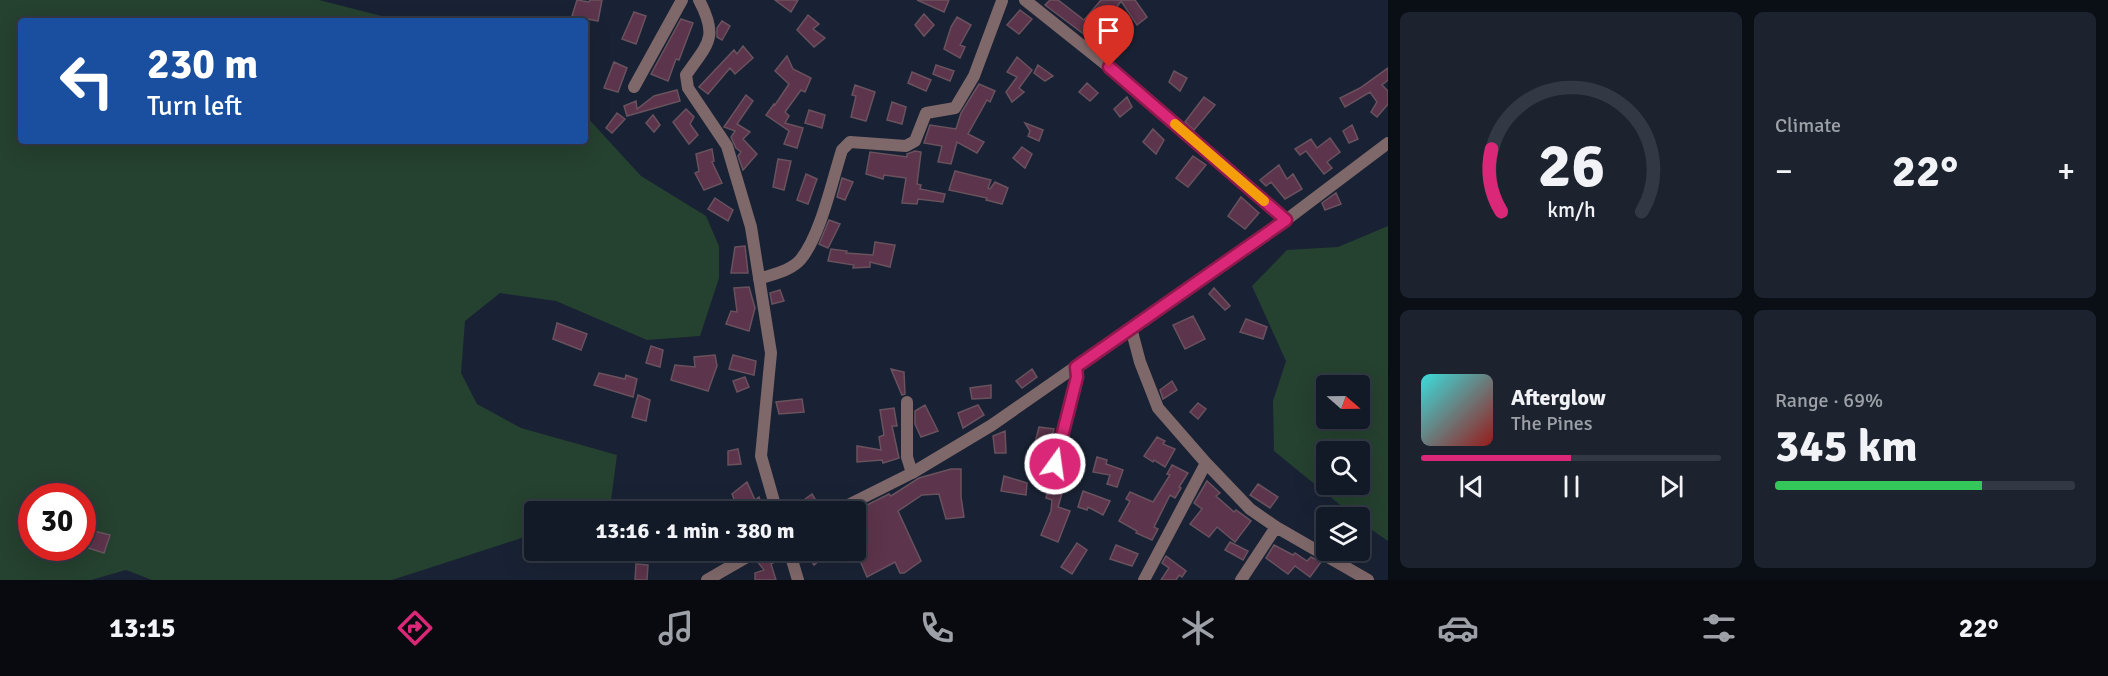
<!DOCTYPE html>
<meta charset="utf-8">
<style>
:root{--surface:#131a27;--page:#1c232f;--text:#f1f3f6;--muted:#9da1a7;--line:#323844;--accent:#db2777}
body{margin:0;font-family:Signika,sans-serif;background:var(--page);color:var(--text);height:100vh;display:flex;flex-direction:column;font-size:22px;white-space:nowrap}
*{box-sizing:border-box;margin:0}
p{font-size:20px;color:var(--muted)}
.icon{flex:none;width:33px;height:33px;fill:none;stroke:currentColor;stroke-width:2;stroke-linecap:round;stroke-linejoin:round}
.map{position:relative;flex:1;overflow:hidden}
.details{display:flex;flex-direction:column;gap:12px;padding:12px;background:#0a0e15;width:720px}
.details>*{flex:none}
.guide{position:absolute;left:18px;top:18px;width:570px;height:126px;border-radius:6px;box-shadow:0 6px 24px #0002,0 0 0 2px var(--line);background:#1a4fa0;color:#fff;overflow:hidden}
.needle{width:39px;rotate:110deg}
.tools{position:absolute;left:1316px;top:375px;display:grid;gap:12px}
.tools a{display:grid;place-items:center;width:54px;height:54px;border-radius:6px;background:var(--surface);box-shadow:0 6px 24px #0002,0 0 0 2px var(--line);font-size:30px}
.speed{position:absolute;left:18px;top:483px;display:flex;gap:12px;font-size:30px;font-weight:700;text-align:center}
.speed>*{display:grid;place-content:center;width:78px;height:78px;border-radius:50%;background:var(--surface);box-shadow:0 6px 24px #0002,0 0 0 2px var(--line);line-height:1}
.speed .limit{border:9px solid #d22;background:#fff;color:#111}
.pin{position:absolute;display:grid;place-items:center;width:51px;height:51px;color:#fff;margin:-62px -26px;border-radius:50% 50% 50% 0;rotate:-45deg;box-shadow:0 0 6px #0007}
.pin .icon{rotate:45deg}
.me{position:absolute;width:66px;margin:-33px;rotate:14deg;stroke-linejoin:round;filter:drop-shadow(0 0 4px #0008)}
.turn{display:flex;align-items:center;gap:21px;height:126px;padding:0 30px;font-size:27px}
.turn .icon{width:78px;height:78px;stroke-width:2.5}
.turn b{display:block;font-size:42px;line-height:51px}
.big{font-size:45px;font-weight:700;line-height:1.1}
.details .tile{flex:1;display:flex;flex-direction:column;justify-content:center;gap:9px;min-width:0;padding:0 21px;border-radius:9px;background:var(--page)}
.details .dial{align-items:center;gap:0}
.dial svg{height:156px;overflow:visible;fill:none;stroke:var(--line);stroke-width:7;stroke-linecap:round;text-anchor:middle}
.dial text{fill:var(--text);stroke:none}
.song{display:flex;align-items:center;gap:18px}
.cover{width:72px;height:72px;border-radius:9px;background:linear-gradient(135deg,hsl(180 70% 55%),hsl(0 70% 35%))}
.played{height:6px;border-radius:3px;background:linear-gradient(90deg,var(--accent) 50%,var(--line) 50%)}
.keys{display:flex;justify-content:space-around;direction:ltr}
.heat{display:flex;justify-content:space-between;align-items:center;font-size:33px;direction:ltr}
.charge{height:9px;border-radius:4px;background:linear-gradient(90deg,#34c759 69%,var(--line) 0)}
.details .tiles{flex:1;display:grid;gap:12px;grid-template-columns:repeat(2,1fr)}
.trip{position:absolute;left:524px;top:501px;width:342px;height:60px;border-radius:6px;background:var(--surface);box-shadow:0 6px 24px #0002,0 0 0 2px var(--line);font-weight:700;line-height:60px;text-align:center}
.tabs{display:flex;height:96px;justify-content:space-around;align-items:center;background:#080a10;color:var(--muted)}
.tabs .icon{width:42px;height:42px}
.tabs .on{color:var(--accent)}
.tabs b{font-size:27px;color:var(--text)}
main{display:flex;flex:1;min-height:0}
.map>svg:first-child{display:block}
.green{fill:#25412f;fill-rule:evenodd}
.building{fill:#5c344b;stroke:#69525e;stroke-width:1.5}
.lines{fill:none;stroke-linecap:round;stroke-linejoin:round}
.minor{stroke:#7f6869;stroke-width:12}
.tertiary{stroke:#7f6869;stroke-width:12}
.route-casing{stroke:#8e194d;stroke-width:15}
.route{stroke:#db2777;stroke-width:10}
.slow{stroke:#f59e0b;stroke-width:10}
</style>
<main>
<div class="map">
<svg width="1388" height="580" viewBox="0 0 1388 580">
<rect width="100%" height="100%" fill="#192234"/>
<path class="green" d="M0,0H319L401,21H21V141H585V115L641,176L706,216L719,246V278L700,336L647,340L556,301L500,293L465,321L461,373L477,404L521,428L617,455L610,508L599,512H534V534L392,580H152L126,570L91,580H0ZM32,496H82V548H32Z
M1388,226V541L1359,521V518L1355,517L1274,451L1273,401L1286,361L1252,286L1287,250L1338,247ZM1326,386H1359V418H1326ZM1326,452H1359V484H1326Z"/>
<path class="building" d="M577,0L589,2L590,0H602L598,21L572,16Z
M775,0H798L791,12Z
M917,0H949L944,12Z
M1050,0H1058L1084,20L1101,0H1135L1147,17L1137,25L1121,1L1103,27L1106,30L1094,44L1088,39L1089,38L1045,5Z
M1020,10L1032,19L1019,34L1007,25Z
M634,12L646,16L636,44L622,39Z
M924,14L934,25L924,36L915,25Z
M808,15L819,24L813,29L825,38L814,47L797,30Z
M957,17L971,25L960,45L965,47L960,58L944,49L951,27Z
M681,19L693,23L679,60L676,59L668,81L651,74Z
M722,21L730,26L722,40L717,37V28Z
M743,46L753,58L735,74L730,68L708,94L699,87L734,50L737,54Z
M787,56L793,69L811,78L805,92L801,90L785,112L789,116L785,123L803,128L797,148L784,144L789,131L766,115L774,104L775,105L789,84L775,71Z
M1017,57L1032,70L1019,88L1024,92L1012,102L1006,92L1017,77L1007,72Z
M614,62L627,68L618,92L604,88Z
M936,65L954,71L950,81L933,74Z
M1038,65L1053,76L1045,81L1034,73Z
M1388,68V80L1382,85L1388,91V104L1377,117L1371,112L1377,102L1370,92L1345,107L1340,98L1360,88Z
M1174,71L1187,78L1180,91L1169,82Z
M912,72L931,80L926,91L908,83Z
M1087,83L1098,93L1090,101L1079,92Z
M979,84L995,91L990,102L987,100L968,134L984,142L977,153L957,142L951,164L938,162L942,146L924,143L930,125L956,129L961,113Z
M855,85L875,92L866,121L851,117L856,96L852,95Z
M677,90L680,101L627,116L624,106L636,101L637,109L654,96Z
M746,95L753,101L737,124L750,132L743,139L757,154L743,170L738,156L741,152L736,148L731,137L735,131L724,127Z
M1127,97L1132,107L1120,117L1114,109Z
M1204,97L1215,105L1194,130L1185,122Z
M892,102L906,107L902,124L887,120Z
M686,109L694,117L690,124L698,135L689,144L673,122Z
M809,110L825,115L822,128L805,123Z
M617,113L625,119L612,133L606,128Z
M653,115L660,125L654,132L646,123Z
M1025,123L1043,130L1039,141L1028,136L1030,131Z
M1352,125L1358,139L1349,143L1343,131Z
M1153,129L1164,140L1156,154L1143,142Z
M1330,138L1340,152L1327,162L1332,168L1324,174L1306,151L1300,155L1295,149L1311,139L1317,148Z
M1022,147L1032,154L1025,168L1013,158Z
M712,149L714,161L712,162L722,183L704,190L695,173L699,171L696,154Z
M915,151L921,152L917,184L921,185L920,189L945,194L943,202L918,199L917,204L902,203L906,178L884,175L883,179L866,174L870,152L907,157V154Z
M1193,156L1206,165L1188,187L1176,178Z
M778,159L791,161L784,190L773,187Z
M1279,165L1287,179L1293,174L1302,189L1285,199L1271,182L1266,186L1260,180Z
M955,171L991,180L988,188L990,189L995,182L1008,188L1002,204L986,200L987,198L949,190Z
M806,174L817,179L808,204L797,200Z
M842,178L853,182L845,200L837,197Z
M1336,193L1341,204L1325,210L1322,203Z
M1241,197L1259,213L1245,229L1228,216Z
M715,198L733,210L728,221L708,209Z
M829,220L840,224L828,248L819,244Z
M875,242L895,245L890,267L870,262V267L853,268L854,265L828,261L831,249L847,251L846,253L873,255Z
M745,246L748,273H731L735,247Z
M749,287L755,308L749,331L726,324L731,311L737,312L734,288Z
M1214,288L1230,306L1225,310L1209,294Z
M780,290L784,301L772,304L770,293Z
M1193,316L1205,339L1185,349L1173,325Z
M1246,319L1267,327L1263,339L1240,332Z
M557,323L587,334L581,350L553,339Z
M651,346L663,350L660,367L646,363Z
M715,355L717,366L708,391L671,380L675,365L695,367L694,357Z
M733,355L756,361L754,375L729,369Z
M891,369L904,372L905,394L902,395Z
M1032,369L1037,377L1022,388L1016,381Z
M599,373L625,379L626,375L637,379L633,397L594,385Z
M745,377L749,387L737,392L733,381Z
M1172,381L1177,390L1163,399L1160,390Z
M991,385V398L972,399L970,388Z
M638,395L650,400L646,421L632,417Z
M802,399L804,412L779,414L776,402Z
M1198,403L1206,409L1198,419L1190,412Z
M925,405L938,431L921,437L915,424V411Z
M978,405L984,415L963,428L958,413Z
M894,408L897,426H892L899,458L883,463L882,460L857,462V446L881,450L879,437L884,435L880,410Z
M1039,427L1054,429L1044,472L1028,470Z
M1005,431L1006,453H995L993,436Z
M1157,437L1165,441L1163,444L1175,449L1165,467L1154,460L1153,462L1144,456Z
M738,449L741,464L728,465V451Z
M1097,457L1107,460L1106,464L1123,470L1117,487L1107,484L1110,475L1093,472Z
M1064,461L1082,464L1079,476L1061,471Z
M1172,465L1188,473L1179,487L1181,488L1175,498L1170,495L1154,527L1158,529L1152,540L1136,533L1137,531L1119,521L1130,501L1126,499L1130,492L1153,502L1170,475L1167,474Z
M951,469H961V497L964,517L946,519L939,494L922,495L898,511L921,561L904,573H900L895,562L867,577L858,556L855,558V544L863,538L853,512L889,494L891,496L919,478Z
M1004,476L1027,483L1026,495L1001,491Z
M1059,481L1065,483L1058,507L1070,511L1058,542L1041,535L1051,511L1052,500L1046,498L1047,494L1055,491Z
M1207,481L1220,493L1216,496L1234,512L1236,510L1251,521L1235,542L1217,527L1209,537L1190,524L1202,509L1194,503Z
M747,482L755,500L759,497L764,512H739L732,494Z
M1258,484L1278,497L1270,508L1250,495Z
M1083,491L1110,501L1103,515L1088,507L1087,510L1078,507Z
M812,494L818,504L805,510L801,502Z
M82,528L110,535L104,553L82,546Z
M1230,542L1248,551L1243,560L1225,550Z
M1077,543L1087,550L1072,574L1061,567Z
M1116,545L1138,554L1132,566L1110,559Z
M1274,545L1293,555L1295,553L1307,561L1311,557L1321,562L1310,577L1295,566L1288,574L1266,558Z
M775,550L778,560L771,564L776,580H755V573L764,570L757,561Z
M805,550H832L814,565Z
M1166,556L1186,571L1182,577L1179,575L1176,580H1161L1169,568L1162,563Z
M636,564L648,565L647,580H635Z"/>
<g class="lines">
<path class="minor" d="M699,0C719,38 708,43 686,75L688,88L727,146L751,227L771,353L761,456L777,512
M1025,0L1109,67L1286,220
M634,87L682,0
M759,279C773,274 791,271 801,259C821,234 832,181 842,150L850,142L906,146L915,141L926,113L955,108L974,76L1002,1
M1131,328L1140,362L1158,408L1206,463L1250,509L1276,527L1368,580
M907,402V457L912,473
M1049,486L1077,377L1076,367
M789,550L798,580
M1144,580L1206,463
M1241,580L1276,527"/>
<path class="tertiary" d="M834,512L912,473L992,425L1286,220L1388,143
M707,580L759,550"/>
</g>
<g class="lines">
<defs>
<path id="route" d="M1055,464L1077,377L1076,367L1286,220L1109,67"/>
</defs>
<use href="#route" class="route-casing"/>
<use href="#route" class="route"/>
<path class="slow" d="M1175,124L1264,201"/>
</g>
</svg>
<div class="tools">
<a><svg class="needle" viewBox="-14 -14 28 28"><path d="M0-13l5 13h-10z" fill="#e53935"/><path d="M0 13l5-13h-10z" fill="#9da1a7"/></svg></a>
<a><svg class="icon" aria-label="search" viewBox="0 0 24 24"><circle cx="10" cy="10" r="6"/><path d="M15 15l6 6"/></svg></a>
<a><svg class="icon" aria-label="layers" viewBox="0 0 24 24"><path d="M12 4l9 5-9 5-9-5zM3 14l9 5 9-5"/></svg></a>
</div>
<div class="speed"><div class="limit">30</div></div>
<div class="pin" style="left:1109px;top:67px;background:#d93025"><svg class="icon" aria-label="arrive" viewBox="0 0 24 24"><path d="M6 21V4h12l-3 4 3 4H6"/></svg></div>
<svg class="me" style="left:1055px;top:464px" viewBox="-20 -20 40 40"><circle r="17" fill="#db2777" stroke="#fff" stroke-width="3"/><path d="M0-11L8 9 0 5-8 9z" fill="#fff"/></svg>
<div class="trip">13:16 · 1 min · 380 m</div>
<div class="guide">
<div class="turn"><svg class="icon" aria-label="left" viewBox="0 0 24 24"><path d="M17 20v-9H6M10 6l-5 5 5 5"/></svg><div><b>230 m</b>Turn left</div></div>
</div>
</div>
<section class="details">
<div class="tiles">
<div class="tile dial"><svg viewBox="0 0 100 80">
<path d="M14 69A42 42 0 1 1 86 69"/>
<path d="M14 69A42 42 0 0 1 9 37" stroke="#db2777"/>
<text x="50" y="56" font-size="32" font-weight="700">26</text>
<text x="50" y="72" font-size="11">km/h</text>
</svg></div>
<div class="tile"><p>Climate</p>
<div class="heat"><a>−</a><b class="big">22°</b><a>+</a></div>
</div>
<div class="tile">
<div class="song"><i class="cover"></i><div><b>Afterglow</b><p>The Pines</p></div></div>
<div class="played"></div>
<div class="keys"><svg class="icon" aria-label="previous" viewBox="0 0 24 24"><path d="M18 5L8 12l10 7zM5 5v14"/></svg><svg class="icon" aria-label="pause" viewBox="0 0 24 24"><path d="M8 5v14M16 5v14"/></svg><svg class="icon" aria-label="next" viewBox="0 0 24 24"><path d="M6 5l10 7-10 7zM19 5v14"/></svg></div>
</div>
<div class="tile"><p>Range · 69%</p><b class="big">345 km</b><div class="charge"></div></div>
</div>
</section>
</main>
<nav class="tabs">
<b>13:15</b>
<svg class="icon on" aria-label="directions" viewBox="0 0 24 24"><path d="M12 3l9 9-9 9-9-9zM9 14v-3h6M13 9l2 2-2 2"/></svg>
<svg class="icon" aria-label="music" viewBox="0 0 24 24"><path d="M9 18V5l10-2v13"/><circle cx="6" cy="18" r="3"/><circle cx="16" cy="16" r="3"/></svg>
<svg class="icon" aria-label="phone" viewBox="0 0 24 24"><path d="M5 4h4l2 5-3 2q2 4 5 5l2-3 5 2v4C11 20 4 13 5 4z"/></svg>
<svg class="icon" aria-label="climate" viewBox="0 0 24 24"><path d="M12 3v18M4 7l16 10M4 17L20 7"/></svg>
<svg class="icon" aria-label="car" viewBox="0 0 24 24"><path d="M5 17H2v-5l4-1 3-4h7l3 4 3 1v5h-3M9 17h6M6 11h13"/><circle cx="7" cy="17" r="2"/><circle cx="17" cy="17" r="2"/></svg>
<svg class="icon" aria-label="filters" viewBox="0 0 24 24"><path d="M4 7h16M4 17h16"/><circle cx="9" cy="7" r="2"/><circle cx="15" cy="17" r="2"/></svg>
<b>22°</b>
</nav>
